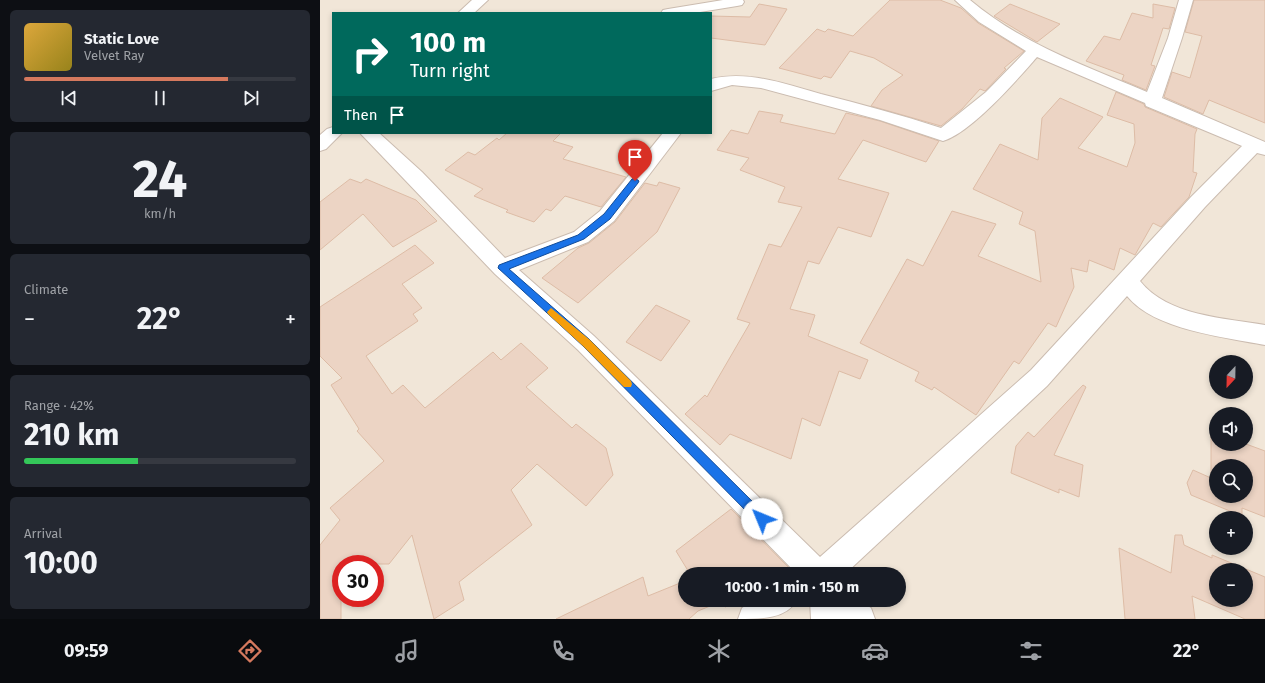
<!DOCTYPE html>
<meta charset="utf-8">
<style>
:root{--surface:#171b24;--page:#242831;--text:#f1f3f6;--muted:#9ea1a6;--line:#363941;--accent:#d5795e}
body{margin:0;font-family:"Fira Sans",sans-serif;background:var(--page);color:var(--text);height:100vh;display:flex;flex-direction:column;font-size:15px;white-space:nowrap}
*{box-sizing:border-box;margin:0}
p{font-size:13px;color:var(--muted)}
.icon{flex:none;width:22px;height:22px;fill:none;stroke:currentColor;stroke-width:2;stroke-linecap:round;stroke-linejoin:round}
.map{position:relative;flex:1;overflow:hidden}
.sheet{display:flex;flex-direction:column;gap:10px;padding:10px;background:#0d0f14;width:320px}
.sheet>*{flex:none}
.hud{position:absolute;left:12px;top:12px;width:380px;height:122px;border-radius:0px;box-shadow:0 2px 6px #0003;background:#00695c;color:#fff;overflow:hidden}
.needle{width:26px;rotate:202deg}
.tools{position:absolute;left:889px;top:355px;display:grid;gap:8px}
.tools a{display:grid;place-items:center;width:44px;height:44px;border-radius:50%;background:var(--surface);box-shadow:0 2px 6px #0003;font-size:20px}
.speed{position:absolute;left:12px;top:555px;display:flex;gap:8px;font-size:20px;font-weight:700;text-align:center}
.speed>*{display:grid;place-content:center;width:52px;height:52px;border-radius:50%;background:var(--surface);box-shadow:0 2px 6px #0003;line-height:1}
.speed .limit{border:6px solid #d22;background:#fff;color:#111}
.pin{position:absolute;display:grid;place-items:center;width:34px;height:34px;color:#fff;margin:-41px -17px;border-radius:50% 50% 50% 0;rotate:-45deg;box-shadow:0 0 4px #0007}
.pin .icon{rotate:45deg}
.me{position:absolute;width:44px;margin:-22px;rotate:315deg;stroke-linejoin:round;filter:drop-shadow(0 0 3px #0008)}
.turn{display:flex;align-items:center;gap:14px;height:84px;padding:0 12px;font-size:18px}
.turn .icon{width:52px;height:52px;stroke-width:2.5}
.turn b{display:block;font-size:28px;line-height:34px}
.then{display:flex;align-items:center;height:38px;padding:0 12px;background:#0003;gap:8px;font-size:15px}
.big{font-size:30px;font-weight:700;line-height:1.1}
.sheet .card{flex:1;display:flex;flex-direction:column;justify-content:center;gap:6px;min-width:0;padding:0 14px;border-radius:6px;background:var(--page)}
.sheet .dial{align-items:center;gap:0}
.dial b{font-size:52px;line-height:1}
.song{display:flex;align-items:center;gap:12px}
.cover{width:48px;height:48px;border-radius:6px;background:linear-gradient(135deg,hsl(40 70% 55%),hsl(50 70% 35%))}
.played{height:4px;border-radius:2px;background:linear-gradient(90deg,var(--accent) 75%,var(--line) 75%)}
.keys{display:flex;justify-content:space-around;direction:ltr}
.heat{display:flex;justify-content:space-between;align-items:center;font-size:22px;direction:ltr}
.charge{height:6px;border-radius:3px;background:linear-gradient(90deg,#34c759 42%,var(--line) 0)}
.trip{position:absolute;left:358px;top:567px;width:228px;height:40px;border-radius:20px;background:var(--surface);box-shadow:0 2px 6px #0003;font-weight:700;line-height:40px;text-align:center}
.tabs{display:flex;height:64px;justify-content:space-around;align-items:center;background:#090b0e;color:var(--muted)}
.tabs .icon{width:28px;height:28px}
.tabs .current{color:var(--accent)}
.tabs b{font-size:18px;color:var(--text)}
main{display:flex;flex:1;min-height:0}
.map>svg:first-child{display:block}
.residential{fill:#f1e6d8;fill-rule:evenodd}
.building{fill:#ecd4c4;stroke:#ddbca6;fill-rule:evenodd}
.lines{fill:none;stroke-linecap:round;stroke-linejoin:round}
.minor-casing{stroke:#cbbcb0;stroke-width:2}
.minor{fill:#fff;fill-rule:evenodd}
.route{fill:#1a73e8;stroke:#114b97}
.slow{fill:#f59e0b}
</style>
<main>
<section class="sheet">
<div class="card">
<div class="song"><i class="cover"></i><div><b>Static Love</b><p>Velvet Ray</p></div></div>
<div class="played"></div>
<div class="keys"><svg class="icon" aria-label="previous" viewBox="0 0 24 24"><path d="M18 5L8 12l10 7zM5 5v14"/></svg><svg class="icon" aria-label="pause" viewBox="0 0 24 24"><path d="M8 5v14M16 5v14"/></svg><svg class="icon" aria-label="next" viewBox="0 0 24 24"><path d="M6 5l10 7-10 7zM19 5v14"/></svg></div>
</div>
<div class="card dial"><b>24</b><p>km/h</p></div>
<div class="card"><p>Climate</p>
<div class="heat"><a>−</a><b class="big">22°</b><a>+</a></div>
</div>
<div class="card"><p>Range · 42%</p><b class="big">210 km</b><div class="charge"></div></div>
<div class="card"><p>Arrival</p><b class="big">10:00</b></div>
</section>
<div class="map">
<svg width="945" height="619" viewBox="0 0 945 619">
<rect width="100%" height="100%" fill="#faf4e9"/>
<path class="residential" d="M0,0H945V619H0ZM13,13H391V133H13ZM896,362H926V392H896ZM896,414H926V444H896ZM896,466H926V496H896ZM896,518H926V548H896ZM21,564H55V598H21ZM896,570H926V600H896ZM365,574H579V600H365Z"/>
<path class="building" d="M570,0H620L641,8L658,23L704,51L684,68L686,69L665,91L660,89L642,109L621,126L551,106L562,90L583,75L554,58L530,51L511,78L504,76L501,79L459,68L497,29L505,32L508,29L533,36Z
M874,0H945V123L889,100L883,114L844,97L852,72L870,78L882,36L865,32Z
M439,4L467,9L445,45L391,38V16L430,17Z
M690,4L740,24L717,42L674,16Z
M833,4L855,8L849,29L843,28L831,65L835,66L826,90L802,80L804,75L766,61L784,36L800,40L812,13L833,18Z
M796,92L824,104L825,107L877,129L875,134L873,172L877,173L869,197L841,227L833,223L815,255L800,248L794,270L769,260L767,272L751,268L754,287L736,327L728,323L699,364L694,361L656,415L614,387L612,390L595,381L599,372L540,343L587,259L603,266L632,211L676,224L658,256L721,282L715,231L699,224L703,212L653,189L680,144L718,160L722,118L740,98L783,117L758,148L807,167L815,143L814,124L787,115Z
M439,111L463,115L460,122L515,134L526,113L560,121L619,141L606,162L543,140L518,179L569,193L551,237L518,227L499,264L488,261L470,309L495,315L488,336L548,360L540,379L519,371L500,426L482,418L471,459L410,434L400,445L365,414L385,395L387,397L430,323L417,319L449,244L461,247L482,207L458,202L465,187L420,170L429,158L397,150L411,130L428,134Z
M187,133H241L233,141L253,147L243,159L306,177L281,207L245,196L231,211L226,209L214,222L186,212L188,210L154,196L163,189L125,170L148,152L155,155L177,138L179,140Z
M30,179L41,183L46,179L96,200L117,221L73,247L43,214L0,250V202Z
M339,182L360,188L337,232L258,303L222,278L258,248L269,243L295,222L325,183L337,186Z
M95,245L114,263L82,284L102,308L93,314L98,321L46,356L72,394L83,385L105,408L173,352L181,360L201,343L228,368L206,387L252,428L256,424L286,448L293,475L266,506L217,464L191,490L212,525L139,582L144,600L114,619L92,535L69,564H21V619H0V545L20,520L10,508L64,461L37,431L39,429L11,385L22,378L0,356V307Z
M336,305L370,321L341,361L306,342Z
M763,385L766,387L734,455L763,465L759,497L739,489V493L691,473L696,446L708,432L714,437Z
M891,431L896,433V444H926L945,451V517L922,508V516L871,495L867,483L873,470L891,478ZM896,466H926V496H896Z
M411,509L471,570L467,574H370L356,551Z
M855,535H862L864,545L892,558V555L945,577V619H925L872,596L875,619H805L799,548L851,573ZM896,570H926V600H896Z
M323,577L328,596L365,581V600H425L405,607L402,601L378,611L369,619H236Z"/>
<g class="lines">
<defs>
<path id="minor" d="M152,0H168L154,13H138Z
M403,0H423L424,2L422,5L417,6L374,13H341L343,10L348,9Z
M635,0H650C702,44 766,66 827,92L848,38L859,0H873L862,38L842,98L945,142V155L937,153L885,207L820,281C848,316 904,318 945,325V345C904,337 834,330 807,296L727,386L525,574H477L258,350L175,274L40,133H59L102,172L185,258L254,232L280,211L343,133H361L294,221L268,242L199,270L274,336L500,557L711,370L871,197L922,146L826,106L825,103L717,57C698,79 651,133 623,141L560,120L441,88L412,85L391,91V79C428,70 465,84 501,94C541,104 581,115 621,128L666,92L706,51L659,22Z
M13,127V133H22L6,149L0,151V135L7,129Z
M435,600H477C466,619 442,619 418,619L422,608Z
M490,600H538L551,608L555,619H491Z"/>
</defs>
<use href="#minor" class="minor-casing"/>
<use href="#minor" class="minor"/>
</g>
<path class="route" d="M315,178L319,181L318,183L290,219L264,239L189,269L270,340L446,515L447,519L446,523L442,525L438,523L263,346L178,268L179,265L258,235L284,214L312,179Z"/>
<path class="slow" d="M231,308L270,340L311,381L312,384L311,387H304L263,346L228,314L227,312Z"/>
</svg>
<div class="tools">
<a><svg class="needle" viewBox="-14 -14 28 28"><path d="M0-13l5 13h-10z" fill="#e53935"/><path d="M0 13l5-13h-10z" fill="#9ea1a6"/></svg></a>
<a><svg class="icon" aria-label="sound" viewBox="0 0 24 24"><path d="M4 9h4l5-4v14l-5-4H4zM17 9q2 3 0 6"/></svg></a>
<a><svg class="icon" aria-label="search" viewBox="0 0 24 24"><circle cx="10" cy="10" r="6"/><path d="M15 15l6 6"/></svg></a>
<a>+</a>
<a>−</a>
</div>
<div class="speed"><div class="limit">30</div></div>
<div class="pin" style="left:315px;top:181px;background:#d93025"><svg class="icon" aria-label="arrive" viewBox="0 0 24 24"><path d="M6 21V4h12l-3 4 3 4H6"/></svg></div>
<svg class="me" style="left:442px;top:519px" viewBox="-20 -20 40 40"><circle r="19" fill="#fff"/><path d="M0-13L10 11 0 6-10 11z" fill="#1a73e8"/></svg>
<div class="trip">10:00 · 1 min · 150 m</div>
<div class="hud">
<div class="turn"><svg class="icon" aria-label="right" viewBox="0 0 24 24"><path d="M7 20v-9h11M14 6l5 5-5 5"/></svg><div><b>100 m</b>Turn right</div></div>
<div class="then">Then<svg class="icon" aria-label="arrive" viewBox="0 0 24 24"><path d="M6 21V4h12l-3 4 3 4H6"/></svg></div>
</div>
</div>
</main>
<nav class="tabs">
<b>09:59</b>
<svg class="icon current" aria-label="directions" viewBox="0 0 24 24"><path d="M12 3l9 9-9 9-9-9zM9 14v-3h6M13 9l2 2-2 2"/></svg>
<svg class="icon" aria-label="music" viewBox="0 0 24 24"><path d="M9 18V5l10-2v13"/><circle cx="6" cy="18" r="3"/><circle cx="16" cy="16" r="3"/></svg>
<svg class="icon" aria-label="phone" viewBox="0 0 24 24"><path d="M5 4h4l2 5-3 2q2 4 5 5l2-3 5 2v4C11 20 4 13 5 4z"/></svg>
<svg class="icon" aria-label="climate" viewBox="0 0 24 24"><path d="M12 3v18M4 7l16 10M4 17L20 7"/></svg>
<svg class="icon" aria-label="car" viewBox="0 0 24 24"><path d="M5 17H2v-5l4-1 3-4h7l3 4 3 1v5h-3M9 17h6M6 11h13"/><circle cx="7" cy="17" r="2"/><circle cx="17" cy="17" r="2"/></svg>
<svg class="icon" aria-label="filters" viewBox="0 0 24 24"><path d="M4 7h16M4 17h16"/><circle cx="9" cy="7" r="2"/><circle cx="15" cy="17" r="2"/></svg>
<b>22°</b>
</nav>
